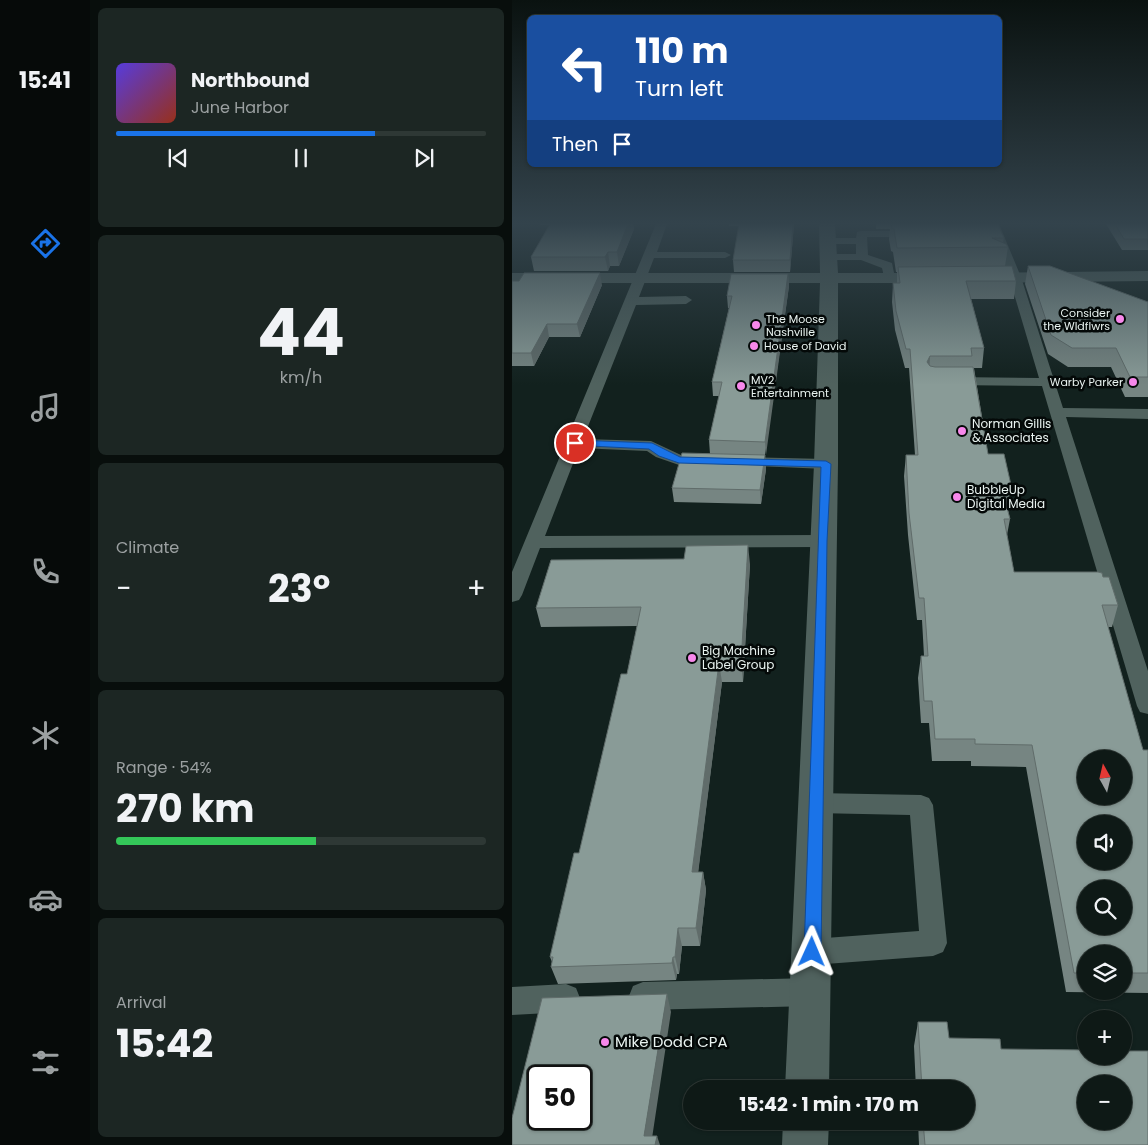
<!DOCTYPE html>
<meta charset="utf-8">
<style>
:root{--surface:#0e1916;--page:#1c2623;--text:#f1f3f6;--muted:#9ba0a1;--line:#2e3835;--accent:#1a73e8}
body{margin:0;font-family:Poppins,sans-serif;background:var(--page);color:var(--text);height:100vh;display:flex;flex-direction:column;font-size:19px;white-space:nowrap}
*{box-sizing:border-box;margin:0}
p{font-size:16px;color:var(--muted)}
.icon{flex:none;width:28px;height:28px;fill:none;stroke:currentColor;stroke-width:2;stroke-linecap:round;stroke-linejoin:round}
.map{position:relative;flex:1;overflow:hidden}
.sheet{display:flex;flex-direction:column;gap:8px;padding:8px;background:#080e0c;width:422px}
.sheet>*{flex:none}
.guide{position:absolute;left:15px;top:15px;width:475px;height:152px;border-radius:8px;box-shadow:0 1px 4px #0004,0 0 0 1px var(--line);background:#1a4fa0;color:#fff;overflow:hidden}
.needle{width:32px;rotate:352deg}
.fabs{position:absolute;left:565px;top:750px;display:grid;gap:10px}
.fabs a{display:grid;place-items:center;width:55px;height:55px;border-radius:50%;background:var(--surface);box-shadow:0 1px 4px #0004,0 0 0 1px var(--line);font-size:25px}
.speed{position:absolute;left:15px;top:1065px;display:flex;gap:10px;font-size:25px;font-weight:700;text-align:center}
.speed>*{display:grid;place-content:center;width:65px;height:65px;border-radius:50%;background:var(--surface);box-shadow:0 1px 4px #0004,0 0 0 1px var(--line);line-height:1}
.speed .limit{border:2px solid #111;border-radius:8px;background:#fff;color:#111}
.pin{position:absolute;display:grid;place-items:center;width:42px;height:42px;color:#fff;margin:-21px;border:2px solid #fff;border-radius:50%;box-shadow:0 1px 5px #0007}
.me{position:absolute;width:55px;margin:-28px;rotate:1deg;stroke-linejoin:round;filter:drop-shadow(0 0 4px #0008)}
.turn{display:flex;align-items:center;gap:18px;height:105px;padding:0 25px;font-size:22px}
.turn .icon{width:65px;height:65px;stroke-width:2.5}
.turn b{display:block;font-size:35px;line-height:42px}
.then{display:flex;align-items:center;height:48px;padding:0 25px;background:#0003;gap:10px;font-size:19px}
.big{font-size:38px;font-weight:700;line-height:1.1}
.sheet .tile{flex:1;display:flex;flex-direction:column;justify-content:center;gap:8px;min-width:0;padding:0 18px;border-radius:8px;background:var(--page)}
.sheet .dial{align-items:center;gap:0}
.dial b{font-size:65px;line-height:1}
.song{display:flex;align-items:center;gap:15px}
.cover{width:60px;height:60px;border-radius:8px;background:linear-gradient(135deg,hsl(250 70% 55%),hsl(10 70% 35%))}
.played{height:5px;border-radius:2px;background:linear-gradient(90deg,var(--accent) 70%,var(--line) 70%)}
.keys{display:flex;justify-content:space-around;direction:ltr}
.heat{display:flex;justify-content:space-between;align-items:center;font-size:28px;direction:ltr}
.charge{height:8px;border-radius:4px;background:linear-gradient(90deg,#34c759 54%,var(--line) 0)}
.trip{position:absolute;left:171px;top:1080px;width:292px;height:50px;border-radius:25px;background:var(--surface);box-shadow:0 1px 4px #0004,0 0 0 1px var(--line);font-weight:700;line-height:50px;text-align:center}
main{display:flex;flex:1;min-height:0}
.menu{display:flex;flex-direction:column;width:90px;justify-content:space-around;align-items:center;background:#060a09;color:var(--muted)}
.menu .icon{width:35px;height:35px}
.menu .on{color:var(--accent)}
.menu b{font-size:22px;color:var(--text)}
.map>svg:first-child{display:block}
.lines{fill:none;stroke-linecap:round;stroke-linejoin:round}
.lane{fill:#50625e;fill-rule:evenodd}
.secondary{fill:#50625e;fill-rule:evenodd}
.wall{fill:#768582;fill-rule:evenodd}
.shaded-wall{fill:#606c6a}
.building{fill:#899b97;stroke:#606c6a;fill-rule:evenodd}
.route{fill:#1a73e8;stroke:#114b97}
.poi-dot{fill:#f788eb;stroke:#040908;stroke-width:2}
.labels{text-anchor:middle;stroke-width:5;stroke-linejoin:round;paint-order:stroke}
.far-poi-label{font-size:11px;fill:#e9f3f0;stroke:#040908;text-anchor:start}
.poi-label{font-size:12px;fill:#e9f3f0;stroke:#040908;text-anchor:start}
.near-poi-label{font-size:15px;fill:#e9f3f0;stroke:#040908;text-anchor:start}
</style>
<main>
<nav class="menu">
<b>15:41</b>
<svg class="icon on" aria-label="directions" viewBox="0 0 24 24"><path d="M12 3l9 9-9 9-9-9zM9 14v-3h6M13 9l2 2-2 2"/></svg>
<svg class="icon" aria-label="music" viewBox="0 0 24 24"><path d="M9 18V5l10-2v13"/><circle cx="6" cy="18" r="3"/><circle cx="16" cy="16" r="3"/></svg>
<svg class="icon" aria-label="phone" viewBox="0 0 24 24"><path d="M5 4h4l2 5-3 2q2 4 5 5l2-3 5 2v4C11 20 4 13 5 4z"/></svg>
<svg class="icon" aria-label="climate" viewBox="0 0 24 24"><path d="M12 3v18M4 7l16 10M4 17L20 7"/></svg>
<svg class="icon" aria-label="car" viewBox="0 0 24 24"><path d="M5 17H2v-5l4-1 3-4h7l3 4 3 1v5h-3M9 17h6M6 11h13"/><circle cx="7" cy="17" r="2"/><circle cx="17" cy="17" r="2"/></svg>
<svg class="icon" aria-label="filters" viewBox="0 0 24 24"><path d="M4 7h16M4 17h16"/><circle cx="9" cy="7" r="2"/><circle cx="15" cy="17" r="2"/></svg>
</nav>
<section class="sheet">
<div class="tile">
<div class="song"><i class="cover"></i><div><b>Northbound</b><p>June Harbor</p></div></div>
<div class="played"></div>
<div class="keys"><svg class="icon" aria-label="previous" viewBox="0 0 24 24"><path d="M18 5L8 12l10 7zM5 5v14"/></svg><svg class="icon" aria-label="pause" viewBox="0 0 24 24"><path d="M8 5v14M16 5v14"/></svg><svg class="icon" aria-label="next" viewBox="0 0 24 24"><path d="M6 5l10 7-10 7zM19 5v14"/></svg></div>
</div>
<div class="tile dial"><b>44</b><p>km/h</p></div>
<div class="tile"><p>Climate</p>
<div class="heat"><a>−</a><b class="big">23°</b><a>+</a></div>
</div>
<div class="tile"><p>Range · 54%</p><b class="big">270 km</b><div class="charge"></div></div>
<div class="tile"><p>Arrival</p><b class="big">15:42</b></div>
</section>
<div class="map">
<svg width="636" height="1145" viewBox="0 0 636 1145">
<rect width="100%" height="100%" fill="#12211e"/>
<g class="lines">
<path class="lane" d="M144,224H155L145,252H213L219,255L213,258H142L127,297L174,296L180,300L174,304L124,305L71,439L139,441L169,455L199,458L201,461L199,464L167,465L144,457L135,451L67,448L33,536L310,535L316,537L319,541L316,545L310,547L28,548L10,595L7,600L0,602V572Z
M476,224H487L509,277L551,408L636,409V419L554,417L636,671V714L628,712L625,706L530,386L439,385L434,384L432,381L434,378L439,377L527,378L497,277Z
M349,231H402L408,234L402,237H355L356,255L380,263L383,278L381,281H373L370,268L349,260H316L310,257L316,254H344V244H315L309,241L315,238H344L345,232Z
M228,457L314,459L320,461L322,464L320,467L314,469L222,465L220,462L222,459Z
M303,793L409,795L417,798L421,805L435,943L431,952L421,956L300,965L290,961L286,952L290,943L300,939L407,931L398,815L303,813L295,810L291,803L295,796Z
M299,978L309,982L313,992L309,1002L299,1006L131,1010L121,1006L117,996L121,986L131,982Z
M54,984L64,988L68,998L64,1008L54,1012L0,1015V987Z"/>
<path class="secondary" d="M307,224H323L326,273H423L429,274L432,278L429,282L423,283H326V464L317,1089H273L302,464L308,283H0V273H308Z
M636,271V281L466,283L460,282L457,278L460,274L466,273Z
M271,1121H317L316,1145H270Z"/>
</g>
<path class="wall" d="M28,224H121L122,229L107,266H98L96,271H22L19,257L38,225H29Z
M217,224H282L278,272H222L221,260L227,226H217Z
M364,224H486L492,238L491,243L496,247L493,266L504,281L502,299H459L472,348L470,368H462L476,454L499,485L496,506H495L498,519L495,535L502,572L591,577L606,605L600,627H596L631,750H636V993L554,992L514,767L459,766V761H420L417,723H409L406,678L409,656H412L410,620H405L396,535L392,476L394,455H403L397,368H393L383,330L380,302L381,283H385V272H384L381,252L379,251L377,239L378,229H364ZM574,954H611V991H574Z
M594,224H635L636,250H610Z
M516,266L636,302V397H613L599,367H556L536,354L513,284Z
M276,274L277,286L253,455L254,469L249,504L162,502L160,488L198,454L197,440L207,396H201L200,382L217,308H216L215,296Z
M0,281L90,285L68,337H37L22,366H0Z
M238,564L231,682H210L186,872H191L194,890L188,946H170L167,974H165L164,980L46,984L39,967L40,962L38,957L67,853L115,674L125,626L29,627L24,608Z
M406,1022L437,1038L489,1049L636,1145H407L406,1121H455V1089H404L402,1046Z"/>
<path class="shaded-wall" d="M116,224H121L122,229L107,266L105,252Z
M281,224H282L278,272V260Z
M96,252L98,266L96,271L93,257Z
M88,273L90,285L68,337L65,324Z
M276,274L277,286L254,455L253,442Z
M35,324L37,337L22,366L19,353Z
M418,356L417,376L415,362Z
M253,455L254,469L249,504L248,490Z
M236,545L238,564L231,682L229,663Z
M207,663L210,682L184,890L180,872Z
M191,872L194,890L188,946L184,928Z
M166,928L170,946L167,974L163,957Z
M161,957L165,974L164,980L160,963Z
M155,994L159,1012L139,1145L132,1136Z
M145,1136L148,1145H143Z"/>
<path class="building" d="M38,224H116L105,252H96L93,257H19Z
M227,224H281L278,260H221Z
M379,224H486L492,238H480L494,244L496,247L385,248L382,229L380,228Z
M603,224H635L636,239H612Z
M500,266L504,281H454L472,348H459L460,356H418L415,362L418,366L423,367H461L476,454H492L499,485H489L498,519H492L502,572H586L590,573L591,577H597L606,605H590L631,750H636V973H611V954H574V973H562L520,745L463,744V739H423L420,701H412L409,656H416L412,598H407L397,513L394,455H406L398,349H394L384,311L381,283H388L386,267ZM574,759H611V796H574ZM574,824H611V861H574ZM574,889H611V926H574Z
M516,266H538L636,302V377H618L604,348H560L539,335Z
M12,273H88L65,324H35L19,353H0V281H7Z
M219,274H276L253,442L197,440L210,382H200L220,296H215Z
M170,453L253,455L248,490L160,488Z
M236,545L229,663H207L180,872H191L184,928H166L163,957H161L160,963L39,967L41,957H38L62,853H67L109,674H115L129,607L24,608L39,560L172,559L174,546Z
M155,994L132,1136H145L143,1145H0V1118L30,998ZM26,1076H69V1119H26Z
M406,1022H435L437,1038L488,1039L489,1049L574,1050V1056H611V1051H636V1145H413L411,1121H455V1089H410ZM574,1084H611V1121H574Z"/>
<linearGradient id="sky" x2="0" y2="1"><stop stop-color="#0a1210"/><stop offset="0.58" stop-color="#33434c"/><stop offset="1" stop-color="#33434c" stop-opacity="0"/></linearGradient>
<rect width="636" height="385" fill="url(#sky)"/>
<path class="route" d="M63,440L140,443L168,457L314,461L319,464L315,541L309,952L306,958L300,960L295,958L292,952L309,467L167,463L147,456L137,449L59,445L58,443Z"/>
<g class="poi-dot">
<circle cx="608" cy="319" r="5"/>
<circle cx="244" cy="325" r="5"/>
<circle cx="242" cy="346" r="5"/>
<circle cx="621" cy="382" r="5"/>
<circle cx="229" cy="386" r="5"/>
<circle cx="450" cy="431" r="5"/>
<circle cx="445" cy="497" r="5"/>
<circle cx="180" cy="658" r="5"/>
<circle cx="93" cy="1042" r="5"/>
</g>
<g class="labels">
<g class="far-poi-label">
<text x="598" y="317" text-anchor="end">Consider<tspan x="598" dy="13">the Wldflwrs</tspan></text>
<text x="254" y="323">The Moose<tspan x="254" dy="13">Nashville</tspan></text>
<text x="252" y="350">House of David</text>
<text x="239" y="384">MV2<tspan x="239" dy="13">Entertainment</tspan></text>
<text x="611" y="386" text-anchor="end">Warby Parker</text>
</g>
<g class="poi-label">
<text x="460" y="428">Norman Gillis<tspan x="460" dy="14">&amp; Associates</tspan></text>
<text x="455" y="494">BubbleUp<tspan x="455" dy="14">Digital Media</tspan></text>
<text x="190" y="655">Big Machine<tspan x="190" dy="14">Label Group</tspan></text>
</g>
<g class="near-poi-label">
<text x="103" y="1047">Mike Dodd CPA</text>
</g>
</g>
</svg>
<div class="fabs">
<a><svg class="needle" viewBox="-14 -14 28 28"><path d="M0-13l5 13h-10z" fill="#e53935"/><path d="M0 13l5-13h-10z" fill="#9ba0a1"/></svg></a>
<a><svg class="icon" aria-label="sound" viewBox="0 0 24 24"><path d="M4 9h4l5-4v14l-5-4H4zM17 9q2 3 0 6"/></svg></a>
<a><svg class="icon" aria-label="search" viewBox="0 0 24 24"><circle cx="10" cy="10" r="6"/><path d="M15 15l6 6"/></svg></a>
<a><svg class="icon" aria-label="layers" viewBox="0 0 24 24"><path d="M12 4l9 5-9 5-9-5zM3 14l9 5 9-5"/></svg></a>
<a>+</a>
<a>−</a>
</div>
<div class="speed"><div class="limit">50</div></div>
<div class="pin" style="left:63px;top:443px;background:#d93025"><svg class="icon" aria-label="arrive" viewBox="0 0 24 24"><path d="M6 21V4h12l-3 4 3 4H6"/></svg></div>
<svg class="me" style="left:300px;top:952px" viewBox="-20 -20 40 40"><path d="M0-17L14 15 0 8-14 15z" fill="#1a73e8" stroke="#fff" stroke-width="4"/></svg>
<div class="trip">15:42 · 1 min · 170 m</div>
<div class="guide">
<div class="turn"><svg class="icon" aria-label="left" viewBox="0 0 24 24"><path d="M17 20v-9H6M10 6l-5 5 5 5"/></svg><div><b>110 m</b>Turn left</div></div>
<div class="then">Then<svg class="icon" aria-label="arrive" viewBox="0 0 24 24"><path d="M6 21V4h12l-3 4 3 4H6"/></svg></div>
</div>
</div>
</main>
